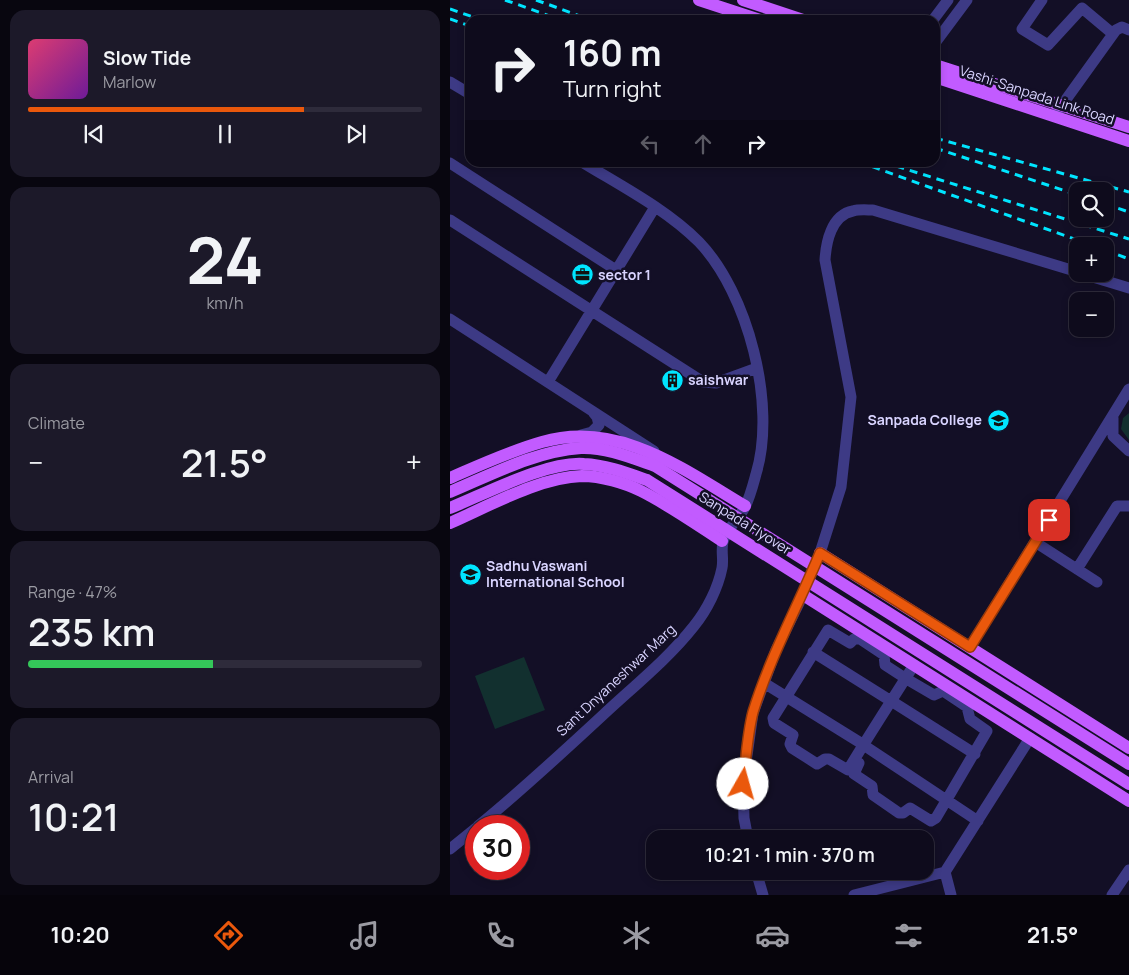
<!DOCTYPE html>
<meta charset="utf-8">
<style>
:root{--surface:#0e0b1c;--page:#1c1929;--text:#f1f3f6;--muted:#9b9ba3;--line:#2e2b3b;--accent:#ea580c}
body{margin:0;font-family:Manrope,sans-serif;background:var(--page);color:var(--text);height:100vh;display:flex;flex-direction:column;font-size:19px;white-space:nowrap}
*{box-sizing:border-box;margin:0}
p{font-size:16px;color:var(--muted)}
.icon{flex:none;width:28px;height:28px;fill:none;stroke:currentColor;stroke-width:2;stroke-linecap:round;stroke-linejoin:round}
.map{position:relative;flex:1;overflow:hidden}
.drawer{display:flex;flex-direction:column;gap:10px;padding:10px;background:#08060f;width:450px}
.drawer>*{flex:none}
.top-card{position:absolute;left:15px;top:15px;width:475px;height:152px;border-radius:15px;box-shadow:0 2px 8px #0003,0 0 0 1px var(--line);background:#0e0b1c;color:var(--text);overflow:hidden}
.controls{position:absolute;left:619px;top:182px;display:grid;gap:10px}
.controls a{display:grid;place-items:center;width:45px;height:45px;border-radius:10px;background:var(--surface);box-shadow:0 2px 8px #0003,0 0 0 1px var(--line);font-size:25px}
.speed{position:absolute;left:15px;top:815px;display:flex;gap:10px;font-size:25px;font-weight:700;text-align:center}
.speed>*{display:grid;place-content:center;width:65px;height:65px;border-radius:50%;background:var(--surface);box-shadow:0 2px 8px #0003,0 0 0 1px var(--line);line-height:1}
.speed .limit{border:8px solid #d22;background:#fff;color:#111}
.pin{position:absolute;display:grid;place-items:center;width:42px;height:42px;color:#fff;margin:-21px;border-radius:10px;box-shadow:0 2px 8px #0006}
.me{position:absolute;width:55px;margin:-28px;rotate:7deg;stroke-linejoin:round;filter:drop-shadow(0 0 4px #0008)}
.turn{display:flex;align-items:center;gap:18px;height:105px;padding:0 15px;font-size:22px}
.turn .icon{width:65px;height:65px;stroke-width:2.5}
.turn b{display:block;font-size:35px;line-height:42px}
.lanes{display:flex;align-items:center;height:48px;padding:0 15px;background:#0003;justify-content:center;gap:25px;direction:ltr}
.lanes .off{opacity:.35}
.big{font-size:38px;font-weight:600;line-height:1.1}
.drawer .card{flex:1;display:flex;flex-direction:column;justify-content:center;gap:8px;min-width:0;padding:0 18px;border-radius:15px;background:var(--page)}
.drawer .dial{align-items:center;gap:0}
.dial b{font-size:65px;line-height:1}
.song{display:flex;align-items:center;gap:15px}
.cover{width:60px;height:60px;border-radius:8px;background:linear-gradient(135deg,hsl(340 70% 55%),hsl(280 70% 35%))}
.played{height:5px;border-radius:2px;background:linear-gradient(90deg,var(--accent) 70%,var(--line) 70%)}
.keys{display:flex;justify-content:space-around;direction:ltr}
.heat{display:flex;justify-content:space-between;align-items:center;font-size:28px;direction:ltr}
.charge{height:8px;border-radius:4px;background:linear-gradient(90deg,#34c759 47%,var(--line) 0)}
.trip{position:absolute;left:196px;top:830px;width:288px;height:50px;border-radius:15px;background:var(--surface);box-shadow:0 2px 8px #0003,0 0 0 1px var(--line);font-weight:600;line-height:50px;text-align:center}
.tabs{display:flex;height:80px;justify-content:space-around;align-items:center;background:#06040b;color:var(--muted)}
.tabs .icon{width:35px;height:35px}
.tabs .active{color:var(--accent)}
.tabs b{font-size:22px;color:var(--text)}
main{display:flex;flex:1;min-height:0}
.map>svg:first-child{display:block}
.green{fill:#12302f}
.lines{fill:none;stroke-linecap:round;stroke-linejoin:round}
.minor{stroke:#3d3a85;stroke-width:11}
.major{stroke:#c25bff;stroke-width:12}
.rail{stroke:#00e5ff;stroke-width:3;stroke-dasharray:8 6;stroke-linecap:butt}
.major-bridge{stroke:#c25bff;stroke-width:12}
.route-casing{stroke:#983908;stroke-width:12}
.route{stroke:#ea580c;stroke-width:9}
.labels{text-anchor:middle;stroke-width:5;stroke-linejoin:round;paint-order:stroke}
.street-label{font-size:14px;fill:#d9d4ff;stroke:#130f26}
.poi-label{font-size:14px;font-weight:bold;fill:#d9d4ff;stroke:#130f26;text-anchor:start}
</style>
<main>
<section class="drawer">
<div class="card">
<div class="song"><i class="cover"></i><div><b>Slow Tide</b><p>Marlow</p></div></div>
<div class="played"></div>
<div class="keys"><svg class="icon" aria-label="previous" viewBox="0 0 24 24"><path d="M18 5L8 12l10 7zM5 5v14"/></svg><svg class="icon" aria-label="pause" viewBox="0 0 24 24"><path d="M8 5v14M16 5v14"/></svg><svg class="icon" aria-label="next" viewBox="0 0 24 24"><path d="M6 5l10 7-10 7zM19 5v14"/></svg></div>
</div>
<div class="card dial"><b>24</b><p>km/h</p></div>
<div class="card"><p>Climate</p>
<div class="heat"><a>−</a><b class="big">21.5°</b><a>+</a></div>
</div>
<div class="card"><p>Range · 47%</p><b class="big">235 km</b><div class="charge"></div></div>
<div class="card"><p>Arrival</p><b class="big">10:21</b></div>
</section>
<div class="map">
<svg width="679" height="895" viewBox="0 0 679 895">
<rect width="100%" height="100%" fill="#130f26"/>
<path class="green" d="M679,413V440L671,429L673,418Z
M74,657L95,710L45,729L25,676Z"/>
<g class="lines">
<path class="minor" d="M592,0L572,29L598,45L632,8L663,34
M483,20L498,0
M485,43L517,0
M0,82L20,94
M607,112L666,30L672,27L679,30
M0,163L166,270
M0,220L253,382L266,383L307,368
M633,274L679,288
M0,319L204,451
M98,382L205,207
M663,418V436L679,451
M131,435L142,432L149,425L147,417L143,412
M585,542L647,582
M627,569L667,506H679
M520,647L679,389
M363,652L441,701
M455,678L435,665L434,655L410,639H404L400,643L378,630L323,718L324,723L343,735L340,744L342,748L367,764L375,759H379L398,770C419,735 442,700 464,665
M314,683L414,745
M446,704L525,754
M418,748L528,821
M409,763L404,774L422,786L423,795L449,813H453L460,808L481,821L486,818L537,731L520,719L517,707L493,691L484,695L460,681
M28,826C71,791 112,753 153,715C184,686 218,659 244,626C257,610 268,588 272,568C274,559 270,547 274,539C279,527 289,518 295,507C300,497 303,485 306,474C327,405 298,293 249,242C216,209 171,186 132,162
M298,839L294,818L293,784L303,713L326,650L349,603L370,553L391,487L401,397L375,260C376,243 381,215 403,211C409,209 417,210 423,210L628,272
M0,849L26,828
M306,871L313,895
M404,895L495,872
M501,895L495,872L580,738
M662,895L679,870"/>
<path class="major" d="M249,0L310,20
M293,0L353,20
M485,65L679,127
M485,77L679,141
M0,478C30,465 60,451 92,442C168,420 233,469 295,506
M0,523C39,506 90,477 132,476C151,476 175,483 191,491C219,505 246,524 272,541
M370,553L679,748
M353,595L679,801"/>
<path class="rail" d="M55,0L111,20
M86,0L141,20
M0,9L32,20
M0,19L20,26
M485,138L679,192
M485,148L628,195
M409,162L644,246
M433,162L679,239
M655,204L679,212
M655,250L679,259"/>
<path class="major-bridge" d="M0,492C41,475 85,451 131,448C155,447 182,458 205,466L679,764
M0,508C35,494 97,461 134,464C156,465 177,473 197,480L679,784"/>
</g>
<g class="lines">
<defs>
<path id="route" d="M293,784C296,761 297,735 303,712C320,657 348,606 370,553L520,647L599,520"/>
</defs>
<use href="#route" class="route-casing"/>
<use href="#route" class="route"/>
</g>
<defs>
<symbol id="office-disc" viewBox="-11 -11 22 22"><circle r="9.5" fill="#00e5ff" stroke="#130f26"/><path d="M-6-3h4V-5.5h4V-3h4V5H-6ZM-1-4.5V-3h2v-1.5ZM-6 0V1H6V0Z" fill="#111"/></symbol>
<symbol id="building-disc" viewBox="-11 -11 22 22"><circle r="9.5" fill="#00e5ff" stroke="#130f26"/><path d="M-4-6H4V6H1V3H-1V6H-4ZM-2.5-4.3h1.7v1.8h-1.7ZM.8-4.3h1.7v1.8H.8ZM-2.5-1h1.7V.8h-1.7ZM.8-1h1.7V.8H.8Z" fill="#111"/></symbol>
<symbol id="university-disc" viewBox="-11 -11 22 22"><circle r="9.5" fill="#00e5ff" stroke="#130f26"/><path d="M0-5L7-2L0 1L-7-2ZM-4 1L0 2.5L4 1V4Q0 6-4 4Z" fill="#111"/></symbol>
<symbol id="school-disc" viewBox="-11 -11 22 22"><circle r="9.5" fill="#00e5ff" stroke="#130f26"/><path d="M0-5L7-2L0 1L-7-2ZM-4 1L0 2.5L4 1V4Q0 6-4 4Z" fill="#111"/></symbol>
</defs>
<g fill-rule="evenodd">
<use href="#office-disc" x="120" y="262" width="25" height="25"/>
<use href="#building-disc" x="210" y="368" width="25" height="25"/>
<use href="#university-disc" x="536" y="408" width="25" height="25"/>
<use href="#school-disc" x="8" y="562" width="25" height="25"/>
</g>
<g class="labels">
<g class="street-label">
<text transform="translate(587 95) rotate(18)" y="5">Vashi-Sanpada Link Road</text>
<text transform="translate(295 523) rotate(32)" y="5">Sanpada Flyover</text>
<text transform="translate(166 680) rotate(-43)" y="5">Sant Dnyaneshwar Marg</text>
</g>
<g class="poi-label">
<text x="148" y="280">sector 1</text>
<text x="238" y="385">saishwar</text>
<text x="532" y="425" text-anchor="end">Sanpada College</text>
<text x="36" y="571">Sadhu Vaswani<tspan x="36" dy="16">International School</tspan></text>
</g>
</g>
</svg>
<div class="controls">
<a><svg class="icon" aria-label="search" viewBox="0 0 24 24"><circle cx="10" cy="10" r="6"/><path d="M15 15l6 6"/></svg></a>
<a>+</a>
<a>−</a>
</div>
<div class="speed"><div class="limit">30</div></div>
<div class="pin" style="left:599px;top:520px;background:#d93025"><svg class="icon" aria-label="arrive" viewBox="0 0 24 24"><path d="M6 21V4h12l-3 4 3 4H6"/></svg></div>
<svg class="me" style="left:293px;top:784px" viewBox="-20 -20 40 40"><circle r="19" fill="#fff"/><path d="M0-13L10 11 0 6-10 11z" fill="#ea580c"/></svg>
<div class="trip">10:21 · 1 min · 370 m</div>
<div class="top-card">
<div class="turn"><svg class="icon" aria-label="right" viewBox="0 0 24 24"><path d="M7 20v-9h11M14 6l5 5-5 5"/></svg><div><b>160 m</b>Turn right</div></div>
<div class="lanes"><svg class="icon off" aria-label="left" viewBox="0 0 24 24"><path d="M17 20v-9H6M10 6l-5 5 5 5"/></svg><svg class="icon off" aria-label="ahead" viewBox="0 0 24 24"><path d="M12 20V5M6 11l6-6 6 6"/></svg><svg class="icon" aria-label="right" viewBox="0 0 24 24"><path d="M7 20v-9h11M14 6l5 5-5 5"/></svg></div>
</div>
</div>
</main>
<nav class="tabs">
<b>10:20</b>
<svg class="icon active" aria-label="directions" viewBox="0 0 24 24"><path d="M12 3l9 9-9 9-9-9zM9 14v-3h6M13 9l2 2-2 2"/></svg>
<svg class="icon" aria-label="music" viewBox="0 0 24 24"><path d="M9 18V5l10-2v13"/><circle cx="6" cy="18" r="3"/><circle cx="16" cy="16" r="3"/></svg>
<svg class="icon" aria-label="phone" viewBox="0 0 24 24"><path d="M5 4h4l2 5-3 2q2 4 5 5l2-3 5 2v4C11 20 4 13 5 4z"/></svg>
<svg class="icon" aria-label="climate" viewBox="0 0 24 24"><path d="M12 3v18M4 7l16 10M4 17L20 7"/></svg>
<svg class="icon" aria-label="car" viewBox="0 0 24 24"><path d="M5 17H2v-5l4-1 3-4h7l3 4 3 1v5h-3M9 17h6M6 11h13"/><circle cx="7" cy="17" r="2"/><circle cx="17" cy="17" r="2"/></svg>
<svg class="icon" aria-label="filters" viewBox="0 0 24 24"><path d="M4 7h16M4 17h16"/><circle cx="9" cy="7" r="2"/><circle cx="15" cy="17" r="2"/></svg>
<b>21.5°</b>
</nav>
